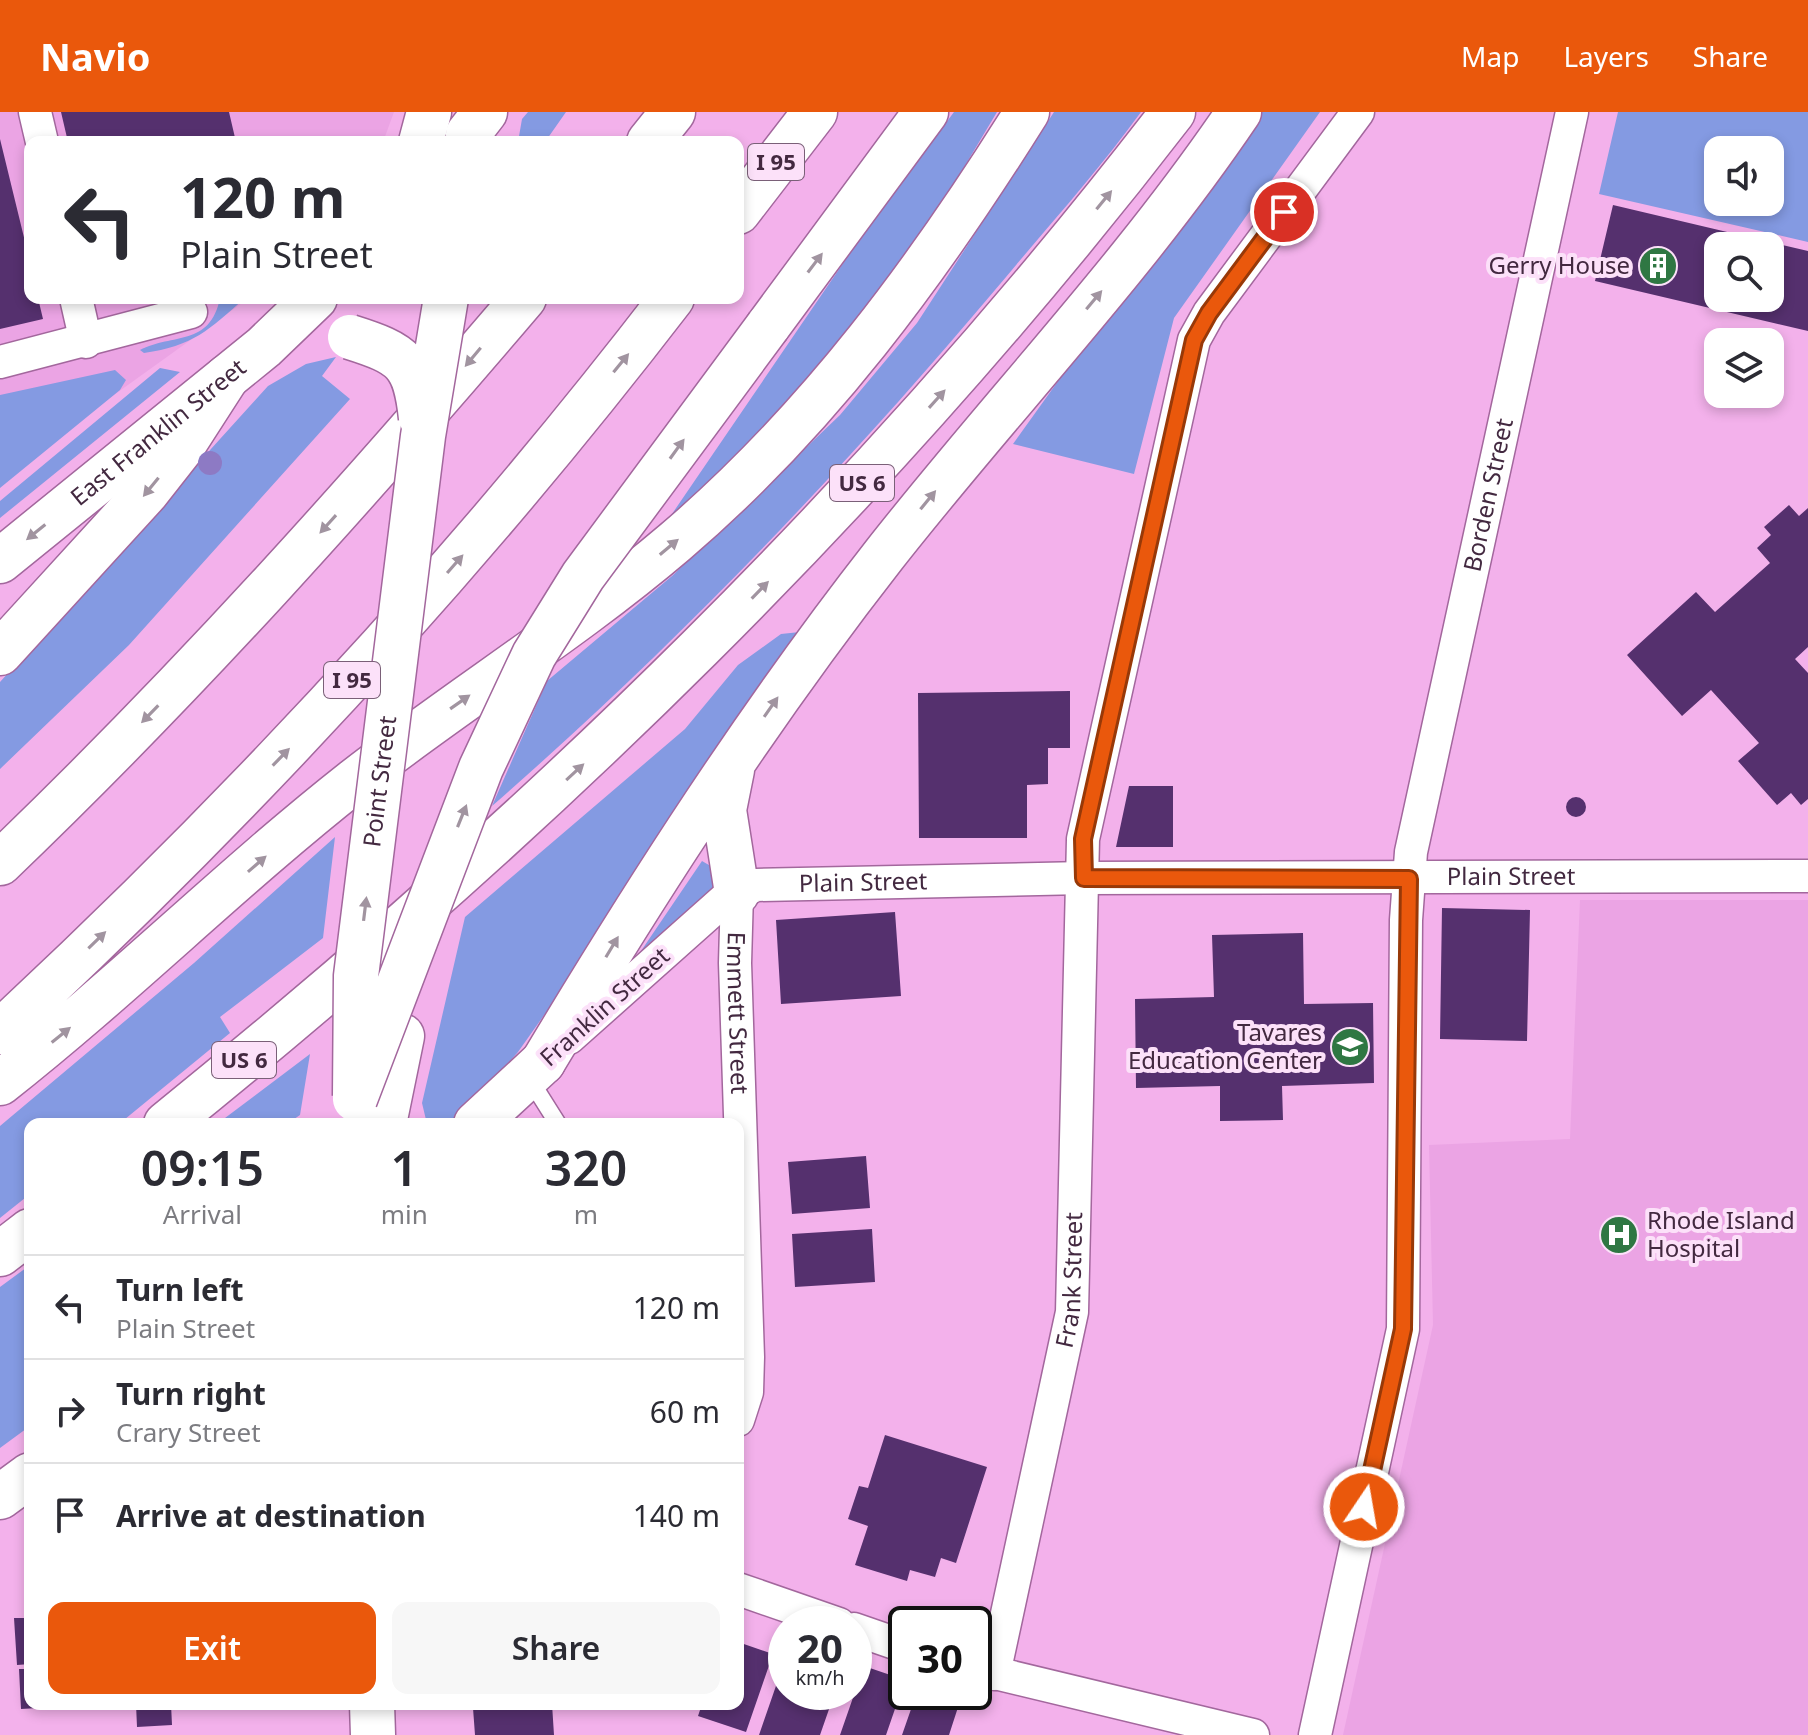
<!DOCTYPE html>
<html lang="en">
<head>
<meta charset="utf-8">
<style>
  body { margin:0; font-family:"Noto Sans",sans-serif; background:#f7f7f7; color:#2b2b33; height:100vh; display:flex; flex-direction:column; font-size:30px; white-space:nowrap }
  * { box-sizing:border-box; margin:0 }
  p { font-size:26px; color:#7c7c81 }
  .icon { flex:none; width:44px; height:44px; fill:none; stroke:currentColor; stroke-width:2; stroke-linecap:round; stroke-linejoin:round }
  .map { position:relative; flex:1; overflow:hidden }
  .side { position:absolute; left:24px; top:1006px; width:720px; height:592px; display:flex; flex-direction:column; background:#fff; border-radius:16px; box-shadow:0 4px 12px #0003 }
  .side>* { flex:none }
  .guide { position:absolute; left:24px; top:24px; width:720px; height:168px; border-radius:16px; box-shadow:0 4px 12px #0003; background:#fff; color:#2b2b33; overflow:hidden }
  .fabs { position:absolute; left:1704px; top:24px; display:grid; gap:16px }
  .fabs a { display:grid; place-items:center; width:80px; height:80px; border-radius:16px; background:#fff; box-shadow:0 4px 12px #0003; font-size:40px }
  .speed { position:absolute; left:768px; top:1494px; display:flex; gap:16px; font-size:40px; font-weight:700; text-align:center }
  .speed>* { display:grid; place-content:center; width:104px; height:104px; border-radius:50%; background:#fff; box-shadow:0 4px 12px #0003; line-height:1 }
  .speed small { font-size:20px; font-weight:400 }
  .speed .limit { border:4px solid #111; border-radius:12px; background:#fff; color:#111 }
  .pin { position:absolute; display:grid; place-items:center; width:68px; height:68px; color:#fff; margin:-34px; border:4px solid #fff; border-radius:50%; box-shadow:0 2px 8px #0007 }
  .me { position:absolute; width:88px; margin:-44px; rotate:12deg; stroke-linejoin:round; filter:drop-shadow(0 0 6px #0008) }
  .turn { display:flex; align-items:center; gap:28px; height:168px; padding:0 24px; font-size:36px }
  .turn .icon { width:104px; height:104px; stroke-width:2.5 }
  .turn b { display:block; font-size:56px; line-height:68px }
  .eta { display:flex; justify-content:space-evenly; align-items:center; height:136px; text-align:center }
  .eta b { font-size:48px; font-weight:600; line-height:56px }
  .cta { display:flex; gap:16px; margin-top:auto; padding:16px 24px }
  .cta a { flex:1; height:92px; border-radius:16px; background:#ea580c; color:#fff; font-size:32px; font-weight:600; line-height:92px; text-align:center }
  .cta a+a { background:#f7f7f7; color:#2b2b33 }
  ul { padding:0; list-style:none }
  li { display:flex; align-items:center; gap:24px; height:104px; padding:0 24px; border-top:2px solid #e1e1e2 }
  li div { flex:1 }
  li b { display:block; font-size:30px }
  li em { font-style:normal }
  header { display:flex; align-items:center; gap:48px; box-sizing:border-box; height:112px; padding:0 40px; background:#ea580c; color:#fff }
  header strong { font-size:38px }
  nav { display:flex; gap:44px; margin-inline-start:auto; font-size:28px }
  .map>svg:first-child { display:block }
  .built { fill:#eba4e4 }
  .green { fill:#849ae2; fill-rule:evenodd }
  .building { fill:#55306e; fill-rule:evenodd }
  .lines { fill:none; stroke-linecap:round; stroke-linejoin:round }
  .lane-casing { stroke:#a3679d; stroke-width:19 }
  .street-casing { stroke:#a3679d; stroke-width:35 }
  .secondary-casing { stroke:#a3679d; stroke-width:47 }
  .primary-casing { stroke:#a3679d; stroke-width:47 }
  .highway-casing { stroke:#a3679d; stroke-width:47 }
  .lane { stroke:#fff; stroke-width:16 }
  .street { stroke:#fff; stroke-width:32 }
  .secondary { stroke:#fff; stroke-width:44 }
  .primary { stroke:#fff; stroke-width:44 }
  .highway { stroke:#fff; stroke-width:44 }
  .primary-bridge-casing { stroke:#a3679d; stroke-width:47; stroke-linecap:butt }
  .highway-bridge-casing { stroke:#a3679d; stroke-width:47; stroke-linecap:butt }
  .primary-bridge { stroke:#fff; stroke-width:44 }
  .highway-bridge { stroke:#fff; stroke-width:44 }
  .tree { fill:#8d7ac4 }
  .oneway { fill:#a194a0 }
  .route-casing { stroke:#983908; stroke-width:20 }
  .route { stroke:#ea580c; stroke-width:14 }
  .labels { text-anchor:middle; stroke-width:8; stroke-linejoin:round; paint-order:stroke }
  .shield { fill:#fce1f9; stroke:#7a6078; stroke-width:2 }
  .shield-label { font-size:22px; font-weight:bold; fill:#432940 }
  .poi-label { font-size:24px; fill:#432940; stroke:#fce1f9; text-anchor:end }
  .street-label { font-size:24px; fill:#432940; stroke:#fce1f9 }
</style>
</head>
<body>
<header>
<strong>Navio</strong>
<nav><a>Map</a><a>Layers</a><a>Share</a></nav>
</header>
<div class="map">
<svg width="1808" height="1623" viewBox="0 0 1808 1623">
  <rect width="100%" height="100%" fill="#f3b1eb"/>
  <path class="built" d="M0,0H394L383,30H30V186H249L100,293L0,373Z
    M1580,788H1808V1623H1343L1433,1213L1429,1033L1570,1027Z"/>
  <path class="green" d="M528,0H566L545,30H518L522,7Z
    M954,0H997L895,171L696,394L659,421L859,128Z
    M1054,0H1141C1096,62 1044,119 995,178C840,362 673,536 492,694L547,569L672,464L840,303L917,211Z
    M1251,0H1320L1174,206L1134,362L1013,332Z
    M1618,0H1808V130L1599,82ZM1718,38H1770V90H1718Z
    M220,186H245C209,218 193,234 144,241L140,238C173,221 210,235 220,186Z
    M336,245L322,264L350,287L129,533L0,657V570L268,274L306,252Z
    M160,256L180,260L0,406V389Z
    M115,258L126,268L120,278L0,376V283Z
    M800,520L720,630L617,800L518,940L455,1011L427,1012L422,991L465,805L685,617L738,553L781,522Z
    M335,725L323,826L220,905L230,921L119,1012H30V1082L0,1106V1014L194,851Z
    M702,749L714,756V774L706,787L642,843L641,839Z
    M310,942L300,1003L287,1012H217Z
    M30,1153V1314L0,1336V1175Z"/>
  <path class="building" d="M61,0H229L236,30H68Z
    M0,27L30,150V186H38L43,207L0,217Z
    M1613,93L1808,139V219L1595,169ZM1718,134H1770V186H1718Z
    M1789,393L1799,404L1808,396V535L1795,547L1808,561V687L1801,693L1791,681L1777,693L1738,649L1759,631L1711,578L1682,604L1627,543L1696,480L1715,500L1770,451L1757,436L1771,423L1764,415Z
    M1070,579V636H1048V672L1027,673V726H919L918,581Z
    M1129,674H1173V735H1116Z
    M1566 695a10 10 0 1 1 20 0a10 10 0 1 1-20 0Z
    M1442,796L1530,798L1527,929L1440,927Z
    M895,800L901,884L781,892L776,808Z
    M1303,821L1304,892L1373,891L1374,971L1282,974L1283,1008L1220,1009V974L1136,976L1135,887L1214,885L1212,823Z
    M866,1044L870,1096L792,1102L788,1050Z
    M872,1117L875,1170L795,1175L792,1122Z
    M885,1323L987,1355L956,1451L941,1446L935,1465L910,1458L907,1469L855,1453L868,1414L848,1407L859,1374L868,1376Z
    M14,1506H30V1552L17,1553Z
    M738,1530L773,1542L746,1620L698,1604L702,1592H738Z
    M786,1545V1580H835L820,1623H759Z
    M864,1554L905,1568L886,1623H840Z
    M19,1557H30V1592L73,1594L21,1597Z
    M917,1580H943L961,1586L949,1623H902Z
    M136,1592H171L172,1613L137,1615Z
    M453,1592H552L554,1623H475L473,1596L454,1597Z"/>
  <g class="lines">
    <g class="lane-casing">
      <path id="lane" d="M529,966L558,1012"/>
    </g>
    <g class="street-casing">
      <g id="street">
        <path d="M35,0L42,30"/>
        <path d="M76,186L86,230"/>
        <path d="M0,250L191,200"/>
        <path id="s1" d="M737,781L735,851L748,1245L747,1280L738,1308"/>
        <path id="s2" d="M569,926L724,788L756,773L1084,766L1808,764"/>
        <path d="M738,1477L839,1512"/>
        <path d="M854,1517L906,1535"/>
        <path d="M974,1556L1253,1623"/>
        <path id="s3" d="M994,1562L1072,1200L1083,727L1194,228L1209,201L1358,0"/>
        <path id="s4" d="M1315,1623L1403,1217L1406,808L1411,740L1572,0"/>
      </g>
    </g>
    <g class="secondary-casing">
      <path id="secondary" d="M372,1592L373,1623"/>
    </g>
    <g class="primary-casing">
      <g id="primary">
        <path d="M421,30L429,0"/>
        <path id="s5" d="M0,449L264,235L315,186"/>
        <path d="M476,1012L543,950"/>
        <path d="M0,1385L30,1363"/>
      </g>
    </g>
    <g class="highway-casing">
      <path id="highway" d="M468,22L485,0
        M649,30L673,0
        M738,100L815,0
        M768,214L926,0
        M0,541L147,380L180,338L227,265
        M732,658L724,698L737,781
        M0,751C186,573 357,382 524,186
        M0,920C244,694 469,450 672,186
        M543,950C648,775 758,604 884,443C1000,295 1133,157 1239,0
        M0,971C122,875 232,765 354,669C459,587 573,517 675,430C818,308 928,158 1027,0
        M166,1012C540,710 879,382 1173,0
        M384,1012L402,924
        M0,1142L30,1119"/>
    </g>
    <use href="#lane" class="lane"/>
    <use href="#street" class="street"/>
    <use href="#secondary" class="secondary"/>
    <use href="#primary" class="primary"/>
    <use href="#highway" class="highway"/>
    <g class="primary-bridge-casing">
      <g id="primary-bridge">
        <path d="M350,225C404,242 415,250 421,306"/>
        <path id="s6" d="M355,984L356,864L423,324L446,186"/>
      </g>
    </g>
    <g class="highway-bridge-casing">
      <path id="highway-bridge" d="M355,987L481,656L534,543L583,464L768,214"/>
    </g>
    <use href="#primary-bridge" class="primary-bridge"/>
    <use href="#highway-bridge" class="highway-bridge"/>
  </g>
  <circle class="tree" cx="210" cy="351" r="12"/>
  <defs><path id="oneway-solid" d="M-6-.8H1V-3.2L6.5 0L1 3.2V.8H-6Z" transform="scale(2)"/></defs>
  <g class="oneway">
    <use href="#oneway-solid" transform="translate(1104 88) rotate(-51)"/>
    <use href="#oneway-solid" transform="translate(815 151) rotate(-53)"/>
    <use href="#oneway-solid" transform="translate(1094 188) rotate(-50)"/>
    <use href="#oneway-solid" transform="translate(473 245) rotate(130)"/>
    <use href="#oneway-solid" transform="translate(621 251) rotate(-51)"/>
    <use href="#oneway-solid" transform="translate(937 287) rotate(-48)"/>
    <use href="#oneway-solid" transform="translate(677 337) rotate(-54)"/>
    <use href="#oneway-solid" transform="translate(151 375) rotate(129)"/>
    <use href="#oneway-solid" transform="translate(928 388) rotate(-51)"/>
    <use href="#oneway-solid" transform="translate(328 412) rotate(132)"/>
    <use href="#oneway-solid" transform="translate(36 420) rotate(141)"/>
    <use href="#oneway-solid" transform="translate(669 435) rotate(-40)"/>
    <use href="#oneway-solid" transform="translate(455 452) rotate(-49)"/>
    <use href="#oneway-solid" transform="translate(760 478) rotate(-46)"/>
    <use href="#oneway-solid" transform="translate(460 590) rotate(-35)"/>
    <use href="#oneway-solid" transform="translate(771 595) rotate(-55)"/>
    <use href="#oneway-solid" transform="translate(150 602) rotate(134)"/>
    <use href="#oneway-solid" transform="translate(281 645) rotate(-46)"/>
    <use href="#oneway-solid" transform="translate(575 660) rotate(-43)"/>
    <use href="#oneway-solid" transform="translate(462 704) rotate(-68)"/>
    <use href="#oneway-solid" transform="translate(257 752) rotate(-41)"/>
    <use href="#oneway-solid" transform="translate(365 797) rotate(-83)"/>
    <use href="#oneway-solid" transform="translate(97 828) rotate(-44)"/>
    <use href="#oneway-solid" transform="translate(612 835) rotate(-59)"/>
    <use href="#oneway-solid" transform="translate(61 923) rotate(-39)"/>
  </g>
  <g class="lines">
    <g class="route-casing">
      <path id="route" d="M1284,100L1209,201L1194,228L1083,727L1084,766L1409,767L1403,1217L1364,1395"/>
    </g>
    <use href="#route" class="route"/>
  </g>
  <defs>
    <g id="building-disc" transform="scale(2)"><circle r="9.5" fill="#2f7743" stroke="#fce1f9"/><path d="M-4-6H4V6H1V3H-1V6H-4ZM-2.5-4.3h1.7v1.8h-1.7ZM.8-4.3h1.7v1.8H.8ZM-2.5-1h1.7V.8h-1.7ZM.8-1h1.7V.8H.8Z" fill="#fff"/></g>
    <g id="school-disc" transform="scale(2)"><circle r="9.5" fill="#2f7743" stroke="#fce1f9"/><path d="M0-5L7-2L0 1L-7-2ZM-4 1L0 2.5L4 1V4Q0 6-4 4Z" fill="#fff"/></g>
    <g id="hospital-disc" transform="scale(2)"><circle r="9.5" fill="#2f7743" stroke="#fce1f9"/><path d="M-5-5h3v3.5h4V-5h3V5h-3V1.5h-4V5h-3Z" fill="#fff"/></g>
  </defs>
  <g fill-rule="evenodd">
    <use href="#building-disc" x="1658" y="154"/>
    <use href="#school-disc" x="1350" y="935"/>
    <use href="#hospital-disc" x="1619" y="1123"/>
  </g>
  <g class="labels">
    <g class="shield">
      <rect x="748" y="32" width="56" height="36" rx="6"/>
      <rect x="830" y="353" width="64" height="36" rx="6"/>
      <rect x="324" y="550" width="56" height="36" rx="6"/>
      <rect x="212" y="930" width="64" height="36" rx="6"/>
    </g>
    <g class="shield-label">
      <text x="776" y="58">I 95</text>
      <text x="862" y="379">US 6</text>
      <text x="352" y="576">I 95</text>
      <text x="244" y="956">US 6</text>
    </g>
    <g class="poi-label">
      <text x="1630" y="162">Gerry House</text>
      <text x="1322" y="929">Tavares<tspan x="1322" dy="28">Education Center</tspan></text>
      <text x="1647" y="1117" text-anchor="start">Rhode Island<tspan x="1647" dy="28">Hospital</tspan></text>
    </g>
    <g class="street-label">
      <text dy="8" stroke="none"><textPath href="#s5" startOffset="204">East Franklin Street</textPath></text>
      <text dy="8" stroke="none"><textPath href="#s4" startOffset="1258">Borden Street</textPath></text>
      <text dy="8" stroke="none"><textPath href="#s6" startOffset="316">Point Street</textPath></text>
      <text dy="8" stroke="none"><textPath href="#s2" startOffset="998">Plain Street</textPath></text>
      <text dy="8" stroke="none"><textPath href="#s2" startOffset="350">Plain Street</textPath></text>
      <text transform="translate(605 895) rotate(-42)" y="8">Franklin Street</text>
      <text dy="8" stroke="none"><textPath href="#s1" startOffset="120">Emmett Street</textPath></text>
      <text dy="8" stroke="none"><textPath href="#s3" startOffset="402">Frank Street</textPath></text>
    </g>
  </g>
</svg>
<div class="fabs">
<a><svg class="icon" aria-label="sound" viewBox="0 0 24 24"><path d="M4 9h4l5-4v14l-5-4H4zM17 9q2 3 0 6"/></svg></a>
<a><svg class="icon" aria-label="search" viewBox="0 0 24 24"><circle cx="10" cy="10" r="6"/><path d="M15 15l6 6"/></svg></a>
<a><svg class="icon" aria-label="layers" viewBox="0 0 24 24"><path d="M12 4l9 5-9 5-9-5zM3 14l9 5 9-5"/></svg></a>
</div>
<div class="speed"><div>20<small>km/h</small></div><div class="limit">30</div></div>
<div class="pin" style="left:1284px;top:100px;background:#d93025"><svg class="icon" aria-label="arrive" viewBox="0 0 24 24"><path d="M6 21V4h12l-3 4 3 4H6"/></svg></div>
<svg class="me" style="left:1364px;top:1395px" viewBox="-20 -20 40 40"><circle r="17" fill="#ea580c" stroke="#fff" stroke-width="3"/><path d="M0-11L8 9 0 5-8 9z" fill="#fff"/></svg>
<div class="guide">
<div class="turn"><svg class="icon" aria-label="left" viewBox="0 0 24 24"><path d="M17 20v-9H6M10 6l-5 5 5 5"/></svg><div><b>120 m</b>Plain Street</div></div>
</div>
<section class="side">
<div class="eta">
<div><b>09:15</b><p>Arrival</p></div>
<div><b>1</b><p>min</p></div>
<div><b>320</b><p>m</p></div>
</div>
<ul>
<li><svg class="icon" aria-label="left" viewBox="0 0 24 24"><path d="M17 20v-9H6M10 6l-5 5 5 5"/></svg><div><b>Turn left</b><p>Plain Street</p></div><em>120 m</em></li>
<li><svg class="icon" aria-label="right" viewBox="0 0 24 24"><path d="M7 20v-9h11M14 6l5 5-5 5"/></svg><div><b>Turn right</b><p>Crary Street</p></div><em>60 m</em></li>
<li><svg class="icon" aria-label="arrive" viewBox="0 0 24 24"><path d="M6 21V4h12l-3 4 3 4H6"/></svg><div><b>Arrive at destination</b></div><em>140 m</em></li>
</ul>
<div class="cta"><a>Exit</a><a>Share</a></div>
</section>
</div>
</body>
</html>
